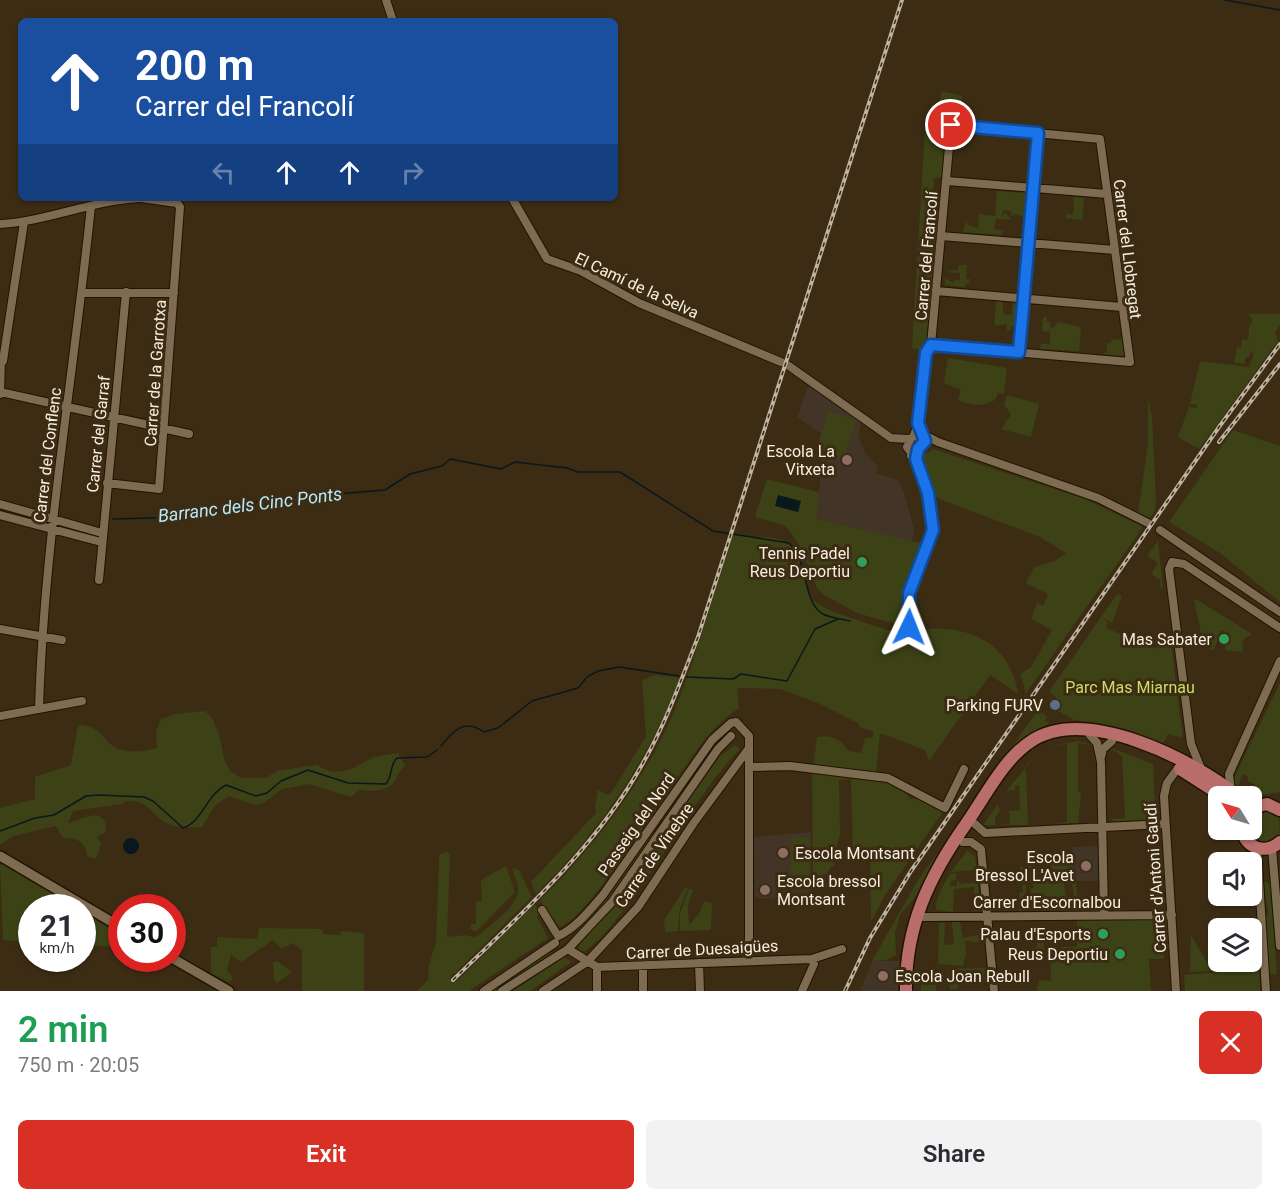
<!DOCTYPE html>
<html lang="en">
<head>
<meta charset="utf-8">
<style>
  body { margin:0; font-family:Roboto,sans-serif; background:#f2f2f3; color:#2b2b33; height:100vh; display:flex; flex-direction:column; font-size:22px; white-space:nowrap }
  * { box-sizing:border-box; margin:0 }
  p { font-size:20px; color:#7c7c81 }
  .icon { flex:none; width:33px; height:33px; fill:none; stroke:currentColor; stroke-width:2; stroke-linecap:round; stroke-linejoin:round }
  .map { position:relative; height:991px; overflow:hidden }
  .panel { display:flex; flex-direction:column; background:#fff; flex:1 }
  .panel>* { flex:none }
  .guide { position:absolute; left:18px; top:18px; width:600px; height:183px; border-radius:9px; box-shadow:0 2px 4px #0004; background:#1a4fa0; color:#fff; overflow:hidden }
  .needle { width:39px; rotate:307deg }
  .fabs { position:absolute; left:1208px; top:786px; display:grid; gap:12px }
  .fabs a { display:grid; place-items:center; width:54px; height:54px; border-radius:9px; background:#fff; box-shadow:0 2px 4px #0004; font-size:30px }
  .speed { position:absolute; left:18px; top:894px; display:flex; gap:12px; font-size:30px; font-weight:700; text-align:center }
  .speed>* { display:grid; place-content:center; width:78px; height:78px; border-radius:50%; background:#fff; box-shadow:0 2px 4px #0004; line-height:1 }
  .speed small { font-size:15px; font-weight:400 }
  .speed .limit { border:9px solid #d22; background:#fff; color:#111 }
  .pin { position:absolute; display:grid; place-items:center; width:51px; height:51px; color:#fff; margin:-26px; border:3px solid #fff; border-radius:50%; box-shadow:0 2px 6px #0007 }
  .me { position:absolute; width:66px; margin:-33px; rotate:2deg; stroke-linejoin:round; filter:drop-shadow(0 0 4px #0008) }
  .turn { display:flex; align-items:center; gap:21px; height:126px; padding:0 18px; font-size:27px }
  .turn .icon { width:78px; height:78px; stroke-width:2.5 }
  .turn b { display:block; font-size:42px; line-height:51px }
  .lanes { display:flex; align-items:center; height:57px; padding:0 18px; background:#0003; justify-content:center; gap:30px; direction:ltr }
  .lanes .off { opacity:.35 }
  .round { display:grid; place-items:center; flex:none; width:63px; height:63px; border-radius:9px; background:#f2f2f3 }
  .overview { display:flex; align-items:center; justify-content:space-between; height:102px; padding:0 18px }
  h1 { font-size:36px; font-weight:600; line-height:45px; color:#1e9e55 }
  .primary-button { display:flex; gap:12px; margin-top:auto; padding:12px 18px }
  .primary-button a { flex:1; height:69px; border-radius:9px; background:#d93025; color:#fff; font-size:24px; font-weight:600; line-height:69px; text-align:center }
  .primary-button a+a { background:#f2f2f3; color:#2b2b33 }
  .map>svg:first-child { display:block }
  .education { fill:#423426 }
  .green { fill:#3c4215 }
  .water { fill:#09181d }
  .lines { fill:none; stroke-linecap:round; stroke-linejoin:round }
  .stream { stroke:#09181d; stroke-width:1.5 }
  .minor-casing { stroke:#221400; stroke-width:10 }
  .tertiary-casing { stroke:#221400; stroke-width:12 }
  .primary-casing { stroke:#221400; stroke-width:15 }
  .minor { stroke:#7d6b52; stroke-width:8 }
  .tertiary { stroke:#7d6b52; stroke-width:9 }
  .primary { stroke:#ba6e6c; stroke-width:12 }
  .rail-casing { stroke:#bfb4a2; stroke-width:4 }
  .rail { stroke:#3c2c14; stroke-width:1.5; stroke-dasharray:4.5; stroke-linecap:butt }
  .route-casing { stroke:#114b97; stroke-width:15 }
  .route { stroke:#1a73e8; stroke-width:10 }
  .education-dot { fill:#8d6e63; stroke:#3c2c14; stroke-width:2 }
  .leisure-dot { fill:#2e9e5b; stroke:#3c2c14; stroke-width:2 }
  .service-dot { fill:#5c6f8a; stroke:#3c2c14; stroke-width:2 }
  .labels { text-anchor:middle; stroke-width:6; stroke-linejoin:round; paint-order:stroke }
  .street-label { font-size:16px; fill:#f8eedf; stroke:#3c2c14 }
  .poi-label { font-size:16px; fill:#f8eedf; stroke:#3c2c14; text-anchor:end }
  .park-label { font-size:16px; fill:#ccde65; stroke:#3c2c14 }
  .water-label { font-size:18px; font-style:italic; fill:#b5e9fb; stroke:#3c2c14 }
</style>
</head>
<body>
<div class="map">
<svg width="1280" height="991" viewBox="0 0 1280 991">
  <rect width="100%" height="100%" fill="#3c2c14"/>
  <path class="education" d="M810,380L861,417L859,437L865,453L878,466L876,473L898,480L904,493L914,529L912,542L817,519L822,455L816,452L821,433L797,417Z
    M811,832V899L755,898L754,837Z
    M1098,846L1099,881H1074L1072,847Z
    M872,961H900V991H860Z"/>
  <path class="green" d="M941,91L962,96L960,121L939,119Z
    M925,128L947,129L943,177L934,178L930,238L938,240L928,342L923,350L912,348Z
    M997,191L1026,193L1024,215L1028,193L1038,194L1034,237H1023L1024,217L1014,214L1012,217L1011,211L1003,210L1002,217L1005,213L1010,218V220L996,219L994,229L1003,231L1001,235L963,232L966,220L968,225L978,228L979,214L995,216Z
    M1073,197L1084,198L1082,220L1066,218V214L1072,215L1074,210Z
    M959,265H967L966,279H970V283L966,284L965,287L945,285V278L954,283V280H960V273L946,272L958,270Z
    M996,301L1003,302V314L1011,315L1013,302L1018,303L1015,326H1012L1010,331L1007,330V324L994,326Z
    M1248,314H1280V325L1275,332L1278,341L1199,449L1178,437L1189,407L1197,408V405L1190,404L1200,361L1249,367L1254,354L1251,351L1249,357H1246L1244,364L1234,362L1237,347L1241,348L1242,339L1248,340L1249,328L1253,320Z
    M1043,317H1047L1046,321L1050,322V327L1053,328L1058,322L1081,327L1079,351L1040,349L1041,344H1050V332L1042,331Z
    M1123,339L1125,356L1102,354L1107,352V343H1111V340Z
    M948,358L1007,368L1004,394L998,393L995,400C981,407 972,406 958,400L961,390L944,383Z
    M1007,395L1039,404L1031,437L1001,429L1011,415L1004,404Z
    M1148,398L1152,417L1156,501L1155,511L1150,518L1138,513L1148,445Z
    M828,412L856,420L844,458L817,451Z
    M1233,430L1280,446V602L1220,553L1169,522Z
    M933,449L1085,499L1143,527L1026,693L1020,674L1031,667L1052,630L1031,619L1037,603L1043,606L1048,594L1026,583L1034,567L1055,561L1066,553L1040,537L937,498C928,487 920,471 922,456Z
    M767,479L819,492L817,519L925,544L899,625L857,613L822,594L817,588L801,548L786,526L755,517Z
    M733,535C748,538 768,535 783,541C809,552 797,588 817,603C829,612 850,617 863,622C878,627 897,634 912,634C918,634 924,630 929,629C975,626 1011,647 1018,694L990,675L929,761L925,750L880,733L875,781C888,779 904,788 911,799H920L944,810L885,895L871,922L870,858L853,860L851,779L839,780L840,835L833,857L834,866H831L827,874L813,877L812,776L817,737C830,734 842,739 848,751L861,753L865,738H872L874,732L860,727L859,724L825,706L781,689L737,688L739,708C729,715 719,723 711,732C683,762 589,922 559,927L540,900C600,841 653,771 682,691C701,640 716,587 733,535Z
    M1158,541L1163,589L1159,586L1161,580L1151,574L1158,563L1147,556Z
    M1117,594L1122,596L1112,623L1102,617L1108,622L1106,628L1156,649L1158,645L1171,647L1172,651L1183,738L1168,734L1162,747L1097,723L1074,720L1055,709L1056,697L1049,692Z
    M1196,599L1252,634L1243,640L1242,652L1225,650L1229,633L1221,630L1214,650L1204,647L1194,600Z
    M655,675L680,678C648,761 599,832 536,894L531,882L596,813L595,806L598,790L608,795L612,792L646,736L642,680Z
    M1280,683V792L1257,796L1254,793L1255,784L1248,781V776L1242,774L1238,786L1250,793L1247,795L1235,786L1234,778Z
    M1038,710L1047,716L1045,721L1050,723L1024,738L1007,754Z
    M205,711L212,718L219,734L225,762L231,772L241,778H266L277,771L316,765L332,772L349,770L374,757L398,753L405,766C398,771 399,775 395,781C386,793 370,791 358,790L351,797L309,784L282,789L265,802L256,805L228,796L214,807L202,827C189,827 177,829 165,822C149,812 147,799 124,801L123,804L73,811L68,823C77,822 108,802 106,832L97,837L101,844L96,859L87,856C85,840 78,839 63,838L56,826L13,836L0,845V808L35,799V777L71,765L78,725C104,726 101,741 118,749C128,753 148,751 157,748L156,732L161,719L175,714Z
    M1078,741L1093,745L1078,743V792H1081L1078,823L1054,824L1067,822V744L1052,746Z
    M735,745L740,749L739,751C701,782 614,947 580,952L579,944L613,907L720,756Z
    M1114,749L1153,764L1156,820L1116,822L1110,819L1125,818L1122,756L1113,750L1107,752Z
    M1035,757L1026,766L1028,825H983L998,804L1000,811L995,818V825L1010,824L1009,811L1020,810L1019,785H1015V790H1007Z
    M1265,809L1279,818L1280,835L1273,843H1255L1246,830H1251V815Z
    M652,832L654,833L603,906L580,932L577,928L609,894Z
    M809,837V875L791,874V838Z
    M939,850L916,896L900,915L895,933L896,955L886,960L872,961L918,880Z
    M967,851L975,856L977,870L951,872Z
    M447,852L450,855L447,937L466,935L475,938C488,926 516,909 518,891C519,882 513,876 513,868L519,870L532,897L455,973H452L450,979L452,983L458,980L535,904L540,912L537,917L548,938L469,991H417L428,980L429,965L436,942L439,860L440,854Z
    M1073,860V873H1069V879L1076,883L1077,899H1086L1083,909L1076,910L1072,883L1064,884L1068,910L1039,911L1036,906V910L1019,911V893L1023,892L1022,885H1026V898H1031V888H1034L1032,882H1007V880L1020,878V867L1033,866L1034,881L1052,880V861Z
    M0,864L4,865L76,907L32,908L31,942L3,940Z
    M506,866L515,892L477,931H473L470,927L471,924H476V901H482L481,880Z
    M956,873V880L950,881V886H957V880L960,884L973,883V873H977L980,911H974V887L954,889L953,912L936,910C935,898 944,884 950,874Z
    M1262,880L1270,884L1277,974L1269,975L1264,916L1269,915Z
    M685,888H688L680,908L678,931L665,932L664,920Z
    M689,889L693,890L688,905L689,925L698,915L705,901L712,903L711,930L680,931V913Z
    M82,911L121,934V947L83,945Z
    M1163,918L1164,959H1149L1151,991H1037L1039,980L1051,981V961L1077,960L1061,958V947H1077V920Z
    M952,922H960L963,938L982,934L983,942L965,941L966,953L963,966L938,964L939,923H945L944,945L954,944Z
    M259,928L323,929V934L340,935L341,931L364,933V991H302V950L293,943L281,949L273,940L241,962L231,955L227,970L233,977L230,983L211,973V947H217V937L257,939Z
    M1052,930L1051,938L1044,939V960L1025,961V952H1035L1033,948H1037V941L1041,939L1029,937L1043,938Z
    M1191,935L1212,971L1190,972Z
    M550,950L552,953L497,991H492Z
    M564,957L571,962L530,991H513Z
    M277,961L292,972L277,983L274,980L273,963Z
    M985,968L987,982L960,983L957,989L950,990L949,984L936,985V991H921V983H937L941,979H945L951,973L947,969Z
    M1259,969L1260,991H1185L1184,975Z"/>
  <path class="water" d="M778,495L801,501L798,512L775,506Z
    M123 846a8 8 0 1 1 16 0a8 8 0 1 1-16 0Z"/>
  <g class="lines">
    <path class="stream" d="M1225,0L1280,10
      M113,519L183,517L222,512L262,500L385,490L410,474L442,466L450,459L501,469L515,462L567,468L578,472H620L713,531L789,543C809,561 802,602 823,614C830,618 842,619 850,621
      M687,677L733,679L741,674L787,681L815,629L838,619
      M441,746C453,731 464,718 484,732L498,728L532,701L578,688L587,677L598,671L619,667L679,676
      M0,831L35,818L54,815L86,796L99,795L144,797L153,801L183,828C203,821 207,794 226,785L256,796L267,793L281,781L308,770L348,783L386,784C393,775 389,766 397,758L427,757L437,750"/>
    <g class="minor-casing">
      <path id="minor" d="M386,0L393,21
        M947,181L1107,194
        M512,198L547,259L581,271L639,303L781,362
        M0,224C48,221 91,201 138,198
        M941,236L1115,250
        M936,291L1122,307
        M82,293H174
        M1019,352L1038,133
        M3,361L24,222
        M789,366L891,438L909,439
        M0,392L189,434
        M0,394L1,358
        M914,435C926,408 917,368 931,345L951,125L1100,139L1130,362L931,345
        M907,447L911,438L921,433L938,442L1098,498L1148,523
        M907,447L916,459L928,493L933,530L909,593V627
        M911,456L925,443
        M107,483L159,489L180,207L177,203L141,198
        M0,504L102,533
        M0,515L101,542
        M1160,530L1280,612
        M99,580L126,292
        M0,629L62,640
        M39,709C44,540 74,374 91,206
        M0,716L82,701
        M1090,735L1097,743L1101,762L1104,915
        M1101,757L1103,749L1112,741
        M749,767L790,766L888,778L945,808L964,769
        M1202,771L1191,744L1169,569L1172,562L1184,564L1280,628
        M1231,791L1229,774L1280,661
        M975,824L985,833L1164,824
        M963,842H971L981,849L994,991
        M1257,848L1266,991
        M1272,848L1280,946
        M542,910L558,936
        M923,917L1172,915
        M558,936C576,928 590,910 603,895L712,740L731,723L736,722L749,736V959
        M568,949L597,967L812,959L842,949
        M699,963L700,991
        M643,966V991
        M484,991L555,943
        M502,991L568,949L612,902L718,749L731,736
        M543,991L587,962L638,907L693,824L749,748
        M597,991V967
        M802,991L814,964L812,959
        M1176,991L1164,796L1167,783L1178,768"/>
    </g>
    <g class="tertiary-casing">
      <path id="tertiary" d="M0,856L122,928
        M172,958L229,991"/>
    </g>
    <g class="primary-casing">
      <path id="primary" d="M1180,769L1222,796
        M1251,808L1267,804L1280,810
        M1242,830C1246,848 1265,855 1280,842
        M906,991C905,926 930,875 966,824C985,797 1003,760 1030,742C1085,704 1193,760 1238,796"/>
    </g>
    <use href="#minor" class="minor"/>
    <use href="#tertiary" class="tertiary"/>
    <use href="#primary" class="primary"/>
    <g class="rail-casing">
      <path id="rail" d="M1219,442L1280,364
        M453,980C522,913 596,848 643,763C666,723 681,680 698,637L902,0
        M845,991L870,938L911,871L1219,427L1280,344"/>
    </g>
    <use href="#rail" class="rail"/>
  </g>
  <g class="lines">
    <g class="route-casing">
      <path id="route" d="M909,627V593L933,530L928,493L916,459L918,449L925,441L918,423L926,353L931,345L1019,352L1038,133L951,125"/>
    </g>
    <use href="#route" class="route"/>
  </g>
  <g class="education-dot">
    <circle cx="847" cy="460" r="6"/>
    <circle cx="783" cy="853" r="6"/>
    <circle cx="1086" cy="866" r="6"/>
    <circle cx="765" cy="890" r="6"/>
    <circle cx="883" cy="976" r="6"/>
  </g>
  <g class="leisure-dot">
    <circle cx="862" cy="562" r="6"/>
    <circle cx="1224" cy="639" r="6"/>
    <circle cx="1103" cy="934" r="6"/>
    <circle cx="1120" cy="954" r="6"/>
  </g>
  <circle class="service-dot" cx="1055" cy="705" r="6"/>
  <g class="labels">
    <g class="street-label">
      <text transform="translate(1128 249) rotate(83)" y="6">Carrer del Llobregat</text>
      <text transform="translate(926 256) rotate(-85)" y="6">Carrer del Francolí</text>
      <text transform="translate(637 285) rotate(25)" y="6">El Camí de la Selva</text>
      <text transform="translate(155 373) rotate(-86)" y="6">Carrer de la Garrotxa</text>
      <text transform="translate(98 434) rotate(-84)" y="6">Carrer del Garraf</text>
      <text transform="translate(47 455) rotate(-83)" y="6">Carrer del Conflenc</text>
      <text transform="translate(636 824) rotate(-55)" y="6">Passeig del Nord</text>
      <text transform="translate(654 855) rotate(-55)" y="6">Carrer de Vinebre</text>
      <text transform="translate(1155 878) rotate(-94)" y="6">Carrer d'Antoni Gaudí</text>
      <text x="1047" y="908">Carrer d'Escornalbou</text>
      <text transform="translate(702 949) rotate(-3)" y="6">Carrer de Duesaigües</text>
    </g>
    <g class="poi-label">
      <text x="835" y="457">Escola La<tspan x="835" dy="18">Vitxeta</tspan></text>
      <text x="850" y="559">Tennis Padel<tspan x="850" dy="18">Reus Deportiu</tspan></text>
      <text x="1212" y="645">Mas Sabater</text>
      <text x="1043" y="711">Parking FURV</text>
      <text x="795" y="859" text-anchor="start">Escola Montsant</text>
      <text x="1074" y="863">Escola<tspan x="1074" dy="18">Bressol L'Avet</tspan></text>
      <text x="777" y="887" text-anchor="start">Escola bressol<tspan x="777" dy="18">Montsant</tspan></text>
      <text x="1091" y="940">Palau d'Esports</text>
      <text x="1108" y="960">Reus Deportiu</text>
      <text x="895" y="982" text-anchor="start">Escola Joan Rebull</text>
    </g>
    <g class="park-label">
      <text x="1130" y="693">Parc Mas Miarnau</text>
    </g>
    <g class="water-label">
      <text transform="translate(250 505) rotate(-7)" y="6">Barranc dels Cinc Ponts</text>
    </g>
  </g>
</svg>
<div class="fabs">
<a><svg class="needle" viewBox="-14 -14 28 28"><path d="M0-13l5 13h-10z" fill="#e53935"/><path d="M0 13l5-13h-10z" fill="#7c7c81"/></svg></a>
<a><svg class="icon" aria-label="sound" viewBox="0 0 24 24"><path d="M4 9h4l5-4v14l-5-4H4zM17 9q2 3 0 6"/></svg></a>
<a><svg class="icon" aria-label="layers" viewBox="0 0 24 24"><path d="M12 4l9 5-9 5-9-5zM3 14l9 5 9-5"/></svg></a>
</div>
<div class="speed"><div>21<small>km/h</small></div><div class="limit">30</div></div>
<div class="pin" style="left:951px;top:125px;background:#d93025"><svg class="icon" aria-label="arrive" viewBox="0 0 24 24"><path d="M6 21V4h12l-3 4 3 4H6"/></svg></div>
<svg class="me" style="left:909px;top:627px" viewBox="-20 -20 40 40"><path d="M0-17L14 15 0 8-14 15z" fill="#1a73e8" stroke="#fff" stroke-width="4"/></svg>
<div class="guide">
<div class="turn"><svg class="icon" aria-label="ahead" viewBox="0 0 24 24"><path d="M12 20V5M6 11l6-6 6 6"/></svg><div><b>200 m</b>Carrer del Francolí</div></div>
<div class="lanes"><svg class="icon off" aria-label="left" viewBox="0 0 24 24"><path d="M17 20v-9H6M10 6l-5 5 5 5"/></svg><svg class="icon" aria-label="ahead" viewBox="0 0 24 24"><path d="M12 20V5M6 11l6-6 6 6"/></svg><svg class="icon" aria-label="ahead" viewBox="0 0 24 24"><path d="M12 20V5M6 11l6-6 6 6"/></svg><svg class="icon off" aria-label="right" viewBox="0 0 24 24"><path d="M7 20v-9h11M14 6l5 5-5 5"/></svg></div>
</div>
</div>
<section class="panel">
<div class="overview"><div><h1>2 min</h1><p>750 m · 20:05</p></div><a class="round" style="background:#d93025;color:#fff"><svg class="icon" aria-label="close" viewBox="0 0 24 24"><path d="M6 6l12 12M18 6L6 18"/></svg></a></div>
<div class="primary-button"><a>Exit</a><a>Share</a></div>
</section>
</body>
</html>
